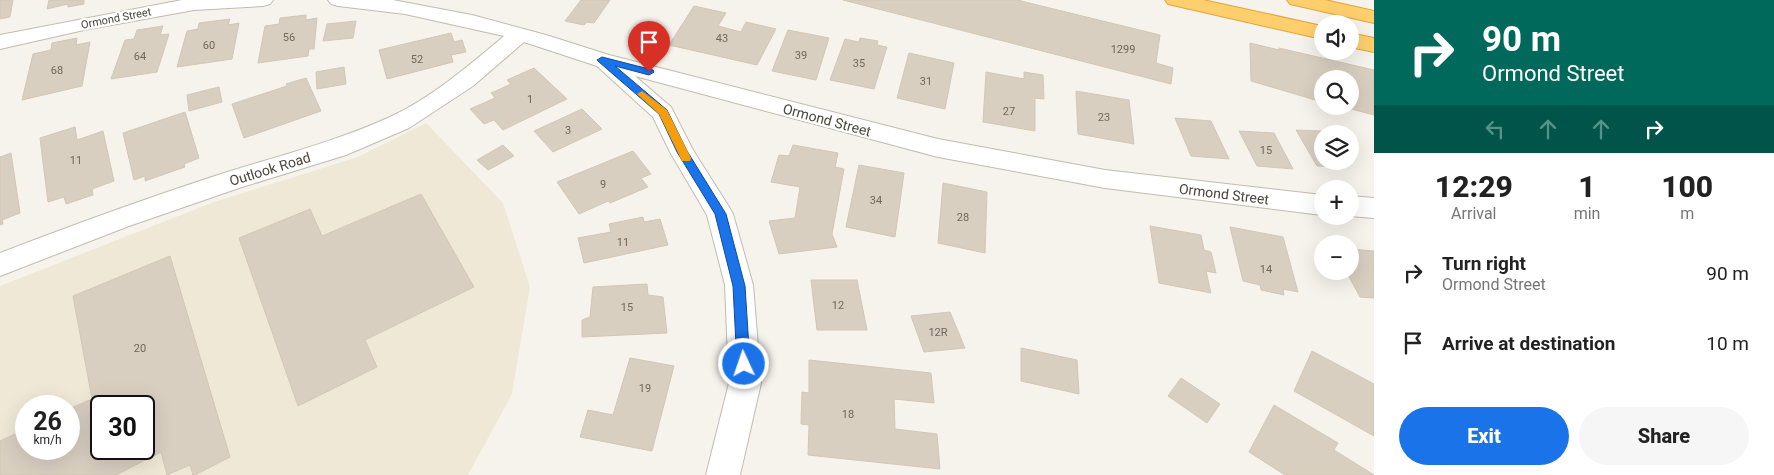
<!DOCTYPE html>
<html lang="en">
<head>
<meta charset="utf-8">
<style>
  body { margin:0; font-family:Roboto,sans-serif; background:#f6f6f6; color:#222; height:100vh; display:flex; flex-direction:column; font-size:19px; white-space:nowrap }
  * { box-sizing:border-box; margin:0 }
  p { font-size:16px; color:#767676 }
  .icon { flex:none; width:28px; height:28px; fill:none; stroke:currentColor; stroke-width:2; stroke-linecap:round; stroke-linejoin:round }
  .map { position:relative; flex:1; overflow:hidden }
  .drawer { display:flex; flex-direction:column; background:#fff; width:400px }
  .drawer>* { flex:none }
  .guide { background:#00695c; color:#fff; overflow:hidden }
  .fabs { position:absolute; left:1314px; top:15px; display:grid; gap:10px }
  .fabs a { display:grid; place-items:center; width:45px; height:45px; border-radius:50%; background:#fff; box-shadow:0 5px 20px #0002; font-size:25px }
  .speed { position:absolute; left:15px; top:395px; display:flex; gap:10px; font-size:25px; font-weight:700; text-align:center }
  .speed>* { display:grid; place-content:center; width:65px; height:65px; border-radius:50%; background:#fff; box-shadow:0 5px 20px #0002; line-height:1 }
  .speed small { font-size:12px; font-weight:400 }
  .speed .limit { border:2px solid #111; border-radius:8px; background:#fff; color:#111 }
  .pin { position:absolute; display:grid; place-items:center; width:42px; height:42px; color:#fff; margin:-51px -21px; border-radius:50% 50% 50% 0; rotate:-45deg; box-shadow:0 0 5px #0007 }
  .pin .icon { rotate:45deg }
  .me { position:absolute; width:55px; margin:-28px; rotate:357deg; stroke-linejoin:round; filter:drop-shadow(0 0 4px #0008) }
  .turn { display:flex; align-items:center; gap:18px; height:105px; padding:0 25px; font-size:22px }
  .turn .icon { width:65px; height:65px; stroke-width:2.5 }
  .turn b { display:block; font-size:35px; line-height:42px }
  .lanes { display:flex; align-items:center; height:48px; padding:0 25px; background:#0003; justify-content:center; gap:25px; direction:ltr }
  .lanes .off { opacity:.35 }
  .eta { display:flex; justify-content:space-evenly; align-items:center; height:85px; text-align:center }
  .eta b { font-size:30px; font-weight:800; line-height:35px }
  .action { display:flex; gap:10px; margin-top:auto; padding:10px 25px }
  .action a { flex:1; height:58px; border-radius:30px; background:#1a73e8; color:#fff; font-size:20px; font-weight:800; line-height:58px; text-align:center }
  .action a+a { background:#f6f6f6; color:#222 }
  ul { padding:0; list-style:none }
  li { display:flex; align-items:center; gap:15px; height:70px; padding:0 25px }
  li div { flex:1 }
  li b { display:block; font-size:19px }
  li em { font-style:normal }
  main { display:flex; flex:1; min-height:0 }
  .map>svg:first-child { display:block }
  .education { fill:#efe8d6; fill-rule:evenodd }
  .building { fill:#d8cfc1; stroke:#d3c7b4; fill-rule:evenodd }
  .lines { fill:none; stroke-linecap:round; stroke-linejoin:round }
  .street-casing { stroke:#c2bbae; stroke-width:2 }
  .highway-casing { stroke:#e0a43c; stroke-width:2 }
  .street { fill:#fff; fill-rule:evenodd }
  .highway { fill:#ffcf6e; fill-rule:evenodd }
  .route { fill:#1a73e8; stroke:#114b97 }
  .slow { fill:#f59e0b }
  .labels { text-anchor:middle; stroke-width:4.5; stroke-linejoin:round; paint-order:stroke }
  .far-street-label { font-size:11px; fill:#4b4439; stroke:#fff }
  .number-label { font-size:11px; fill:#6e675b }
  .street-label { font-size:14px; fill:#4b4439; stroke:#fff }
</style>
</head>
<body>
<main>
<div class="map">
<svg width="1374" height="475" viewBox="0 0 1374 475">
  <rect width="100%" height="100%" fill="#f6f3ec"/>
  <path class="education" d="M426,123L503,203L530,287L512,394L468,475H0V286L214,202L358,157ZM26,406H69V449H26ZM101,406H144V449H101Z"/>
  <path class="building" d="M0,0H13L10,17L0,19Z
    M49,0H84V4L68,7V4L47,9Z
    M581,0H610L594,23L587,22L584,25L565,21Z
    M843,0H1017L1160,35L1156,63L1173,68L1171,84Z
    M694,6L726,13L718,26L741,32L746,22L776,29L757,65L669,45Z
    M306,15V20L317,18L314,49H309L308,56L258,63L265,26L279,24L280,18Z
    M230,19L228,25L239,23L232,59L177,67L187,31L198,29L199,23Z
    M356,21L353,38L323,41L327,24Z
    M163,26L160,35L169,34L157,72L111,79L125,40L134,39L137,30Z
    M788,30L829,38L816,80L772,71Z
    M451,33L454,42L462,40L466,52L451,55L453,62L387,79L379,50Z
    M77,38L76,45L90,42L82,86L22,100L33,54L51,50L52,43Z
    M860,38L878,41L877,45L887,47L874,89L830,80L845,39L859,42Z
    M1250,43L1279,50V48L1374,70V115L1340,106H1350V79H1322V102L1251,81Z
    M909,53L954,63L945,109L897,98Z
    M344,67L346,84L317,89L316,72Z
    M534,68L567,99L503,130L494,120L484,124L470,109L495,98L491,93L511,84L507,80Z
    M986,72L1024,79V72L1043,75L1044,99L1035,98V131L983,122Z
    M306,78L321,111L244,138L232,104L287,86L286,84Z
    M219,87L222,102L189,111L187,95Z
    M1076,91L1129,100L1134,144L1078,134Z
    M582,109L602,129L553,152L534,131Z
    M185,112L199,158L184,164L185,167L145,181V176L134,180L123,133Z
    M1175,118L1211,121L1229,159L1191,156Z
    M75,127L77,140L103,131L114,181L92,189L93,195L66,204L64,197L48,202L40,138Z
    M1296,130L1321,131L1322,161H1340L1344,167L1317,166Z
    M1239,131L1274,133L1293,169L1257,166Z
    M503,145L514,156L488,170L477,160Z
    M793,145L838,153L835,167L844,169L832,234L837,247L779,254L769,221L795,218L800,187L771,182L779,155L789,156Z
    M633,151L651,174L641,178L648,187L610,203L608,201L579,214L557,182Z
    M11,153L20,213L2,220L3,224L0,225V157Z
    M859,165L904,173L895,237L846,227Z
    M943,183L987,192L985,253L938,243Z
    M421,194L474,287L365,340L377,367L298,406L239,238L310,209L322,236Z
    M643,217L644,222L660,219L668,245L584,263L578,238L611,232L609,224Z
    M1150,226L1201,235L1204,250L1211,252L1216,273L1206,271L1211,293L1159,283Z
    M1230,227L1283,237L1298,292L1283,289L1284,295L1261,290L1260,285L1243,281Z
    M1350,249L1374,251V298L1360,297L1348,275H1338L1337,271H1350Z
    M170,256L230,457L195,475H193L190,465L167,475L161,452L116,475H0V441L26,429V449H69V409L92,399L73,296ZM101,406H144V449H101Z
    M811,280H857L867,330H817Z
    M647,284L648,295L663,297L667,333L582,337V320L590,317L593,287Z
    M950,312L965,348L924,352L911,316Z
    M1021,348L1077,360L1079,394L1021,381Z
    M1312,351L1374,384V436L1294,391Z
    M630,358L674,366L652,451L580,437L588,410L613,415Z
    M809,360L931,373L934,403L894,399L895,429L937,434L940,469L808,455L809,425L801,424L802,392L809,393Z
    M1181,378L1220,404L1207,423L1168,396Z
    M1274,405L1338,443L1334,450L1374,475H1285L1249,452Z"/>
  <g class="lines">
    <g class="street-casing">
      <path id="street" d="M182,0H273L270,4L263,6L194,10L84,30L0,49V35Z
        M328,0H393L472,15L546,35L609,55L938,139L1105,170L1322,195V215L1105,188L938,157L635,76L671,107L693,150L729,207L733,214L753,285L761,383L740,475H706L729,383L725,285L707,215L670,152L653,117L597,66L524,42L473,86L409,128L346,155L239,188L129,226L0,276V253C73,225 147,198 221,174C278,156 335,142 390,117C431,98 470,65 504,36L405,14L338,6L331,4Z
        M1350,196L1374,198V218L1350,216Z"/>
    </g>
    <g class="highway-casing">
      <path id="highway" d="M1165,0H1203L1322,26V39L1168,4Z
        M1287,0H1325L1374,11V23L1290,4Z
        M1350,33L1374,38V52L1350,47Z"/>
    </g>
    <use href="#street" class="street"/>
    <use href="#highway" class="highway"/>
  </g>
  <path class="route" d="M602,57L653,70L654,72L649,75L615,66L667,110L687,151L726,214L745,286L750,364L748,368L744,369L739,368L737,364L733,286L715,214L677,152L659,114L599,62L597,60Z"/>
  <path class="slow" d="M642,91L667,110L691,158L690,161H682L659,114L637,94Z"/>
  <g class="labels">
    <g class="far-street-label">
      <text transform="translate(116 18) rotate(-11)" y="4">Ormond Street</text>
    </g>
    <g class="number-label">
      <text x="289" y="41">56</text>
      <text x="722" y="42">43</text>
      <text x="209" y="49">60</text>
      <text x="1123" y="53">1299</text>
      <text x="801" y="59">39</text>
      <text x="140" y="60">64</text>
      <text x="417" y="63">52</text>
      <text x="859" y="67">35</text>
      <text x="57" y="74">68</text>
      <text x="926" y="85">31</text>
      <text x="530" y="103">1</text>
      <text x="1009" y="115">27</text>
      <text x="1104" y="121">23</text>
      <text x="568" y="134">3</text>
      <text x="1266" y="154">15</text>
      <text x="76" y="164">11</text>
      <text x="603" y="188">9</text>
      <text x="876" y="204">34</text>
      <text x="963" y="221">28</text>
      <text x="623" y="246">11</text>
      <text x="1266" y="273">14</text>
      <text x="838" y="309">12</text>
      <text x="627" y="311">15</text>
      <text x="938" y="336">12R</text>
      <text x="140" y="352">20</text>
      <text x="645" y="392">19</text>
      <text x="848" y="418">18</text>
    </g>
    <g class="street-label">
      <text transform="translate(827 120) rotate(15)" y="5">Ormond Street</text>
      <text transform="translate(270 169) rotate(-17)" y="5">Outlook Road</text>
      <text transform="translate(1224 194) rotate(7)" y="5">Ormond Street</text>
    </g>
  </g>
</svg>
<div class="fabs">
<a><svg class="icon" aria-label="sound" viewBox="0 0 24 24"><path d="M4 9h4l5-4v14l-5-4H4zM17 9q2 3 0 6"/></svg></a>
<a><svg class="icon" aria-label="search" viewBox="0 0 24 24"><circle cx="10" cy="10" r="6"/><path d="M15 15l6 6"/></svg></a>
<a><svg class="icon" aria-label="layers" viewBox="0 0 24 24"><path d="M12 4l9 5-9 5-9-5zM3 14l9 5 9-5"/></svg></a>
<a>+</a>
<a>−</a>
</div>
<div class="speed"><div>26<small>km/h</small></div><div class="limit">30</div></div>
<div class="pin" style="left:649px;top:72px;background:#d93025"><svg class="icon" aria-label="arrive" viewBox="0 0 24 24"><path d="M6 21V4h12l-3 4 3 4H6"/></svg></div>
<svg class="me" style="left:744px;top:364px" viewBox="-20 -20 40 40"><circle r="17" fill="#1a73e8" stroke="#fff" stroke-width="3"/><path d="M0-11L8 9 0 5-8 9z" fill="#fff"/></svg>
</div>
<section class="drawer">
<div class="guide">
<div class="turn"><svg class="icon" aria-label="right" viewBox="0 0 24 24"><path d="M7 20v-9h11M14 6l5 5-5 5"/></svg><div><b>90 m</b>Ormond Street</div></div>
<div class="lanes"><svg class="icon off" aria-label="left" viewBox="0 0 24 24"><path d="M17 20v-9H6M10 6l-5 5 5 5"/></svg><svg class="icon off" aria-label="ahead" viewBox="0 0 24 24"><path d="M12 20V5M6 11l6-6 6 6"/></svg><svg class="icon off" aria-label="ahead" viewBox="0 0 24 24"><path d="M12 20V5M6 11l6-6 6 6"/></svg><svg class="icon" aria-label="right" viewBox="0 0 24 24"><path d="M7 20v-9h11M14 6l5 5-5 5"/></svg></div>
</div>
<div class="eta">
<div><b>12:29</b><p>Arrival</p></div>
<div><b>1</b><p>min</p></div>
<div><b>100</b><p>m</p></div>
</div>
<ul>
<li><svg class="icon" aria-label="right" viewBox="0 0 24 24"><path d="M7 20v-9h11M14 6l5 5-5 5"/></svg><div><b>Turn right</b><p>Ormond Street</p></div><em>90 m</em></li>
<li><svg class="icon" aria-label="arrive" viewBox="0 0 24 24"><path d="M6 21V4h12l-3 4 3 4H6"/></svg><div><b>Arrive at destination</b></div><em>10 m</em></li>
</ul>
<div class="action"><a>Exit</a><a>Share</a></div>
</section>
</main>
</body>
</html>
